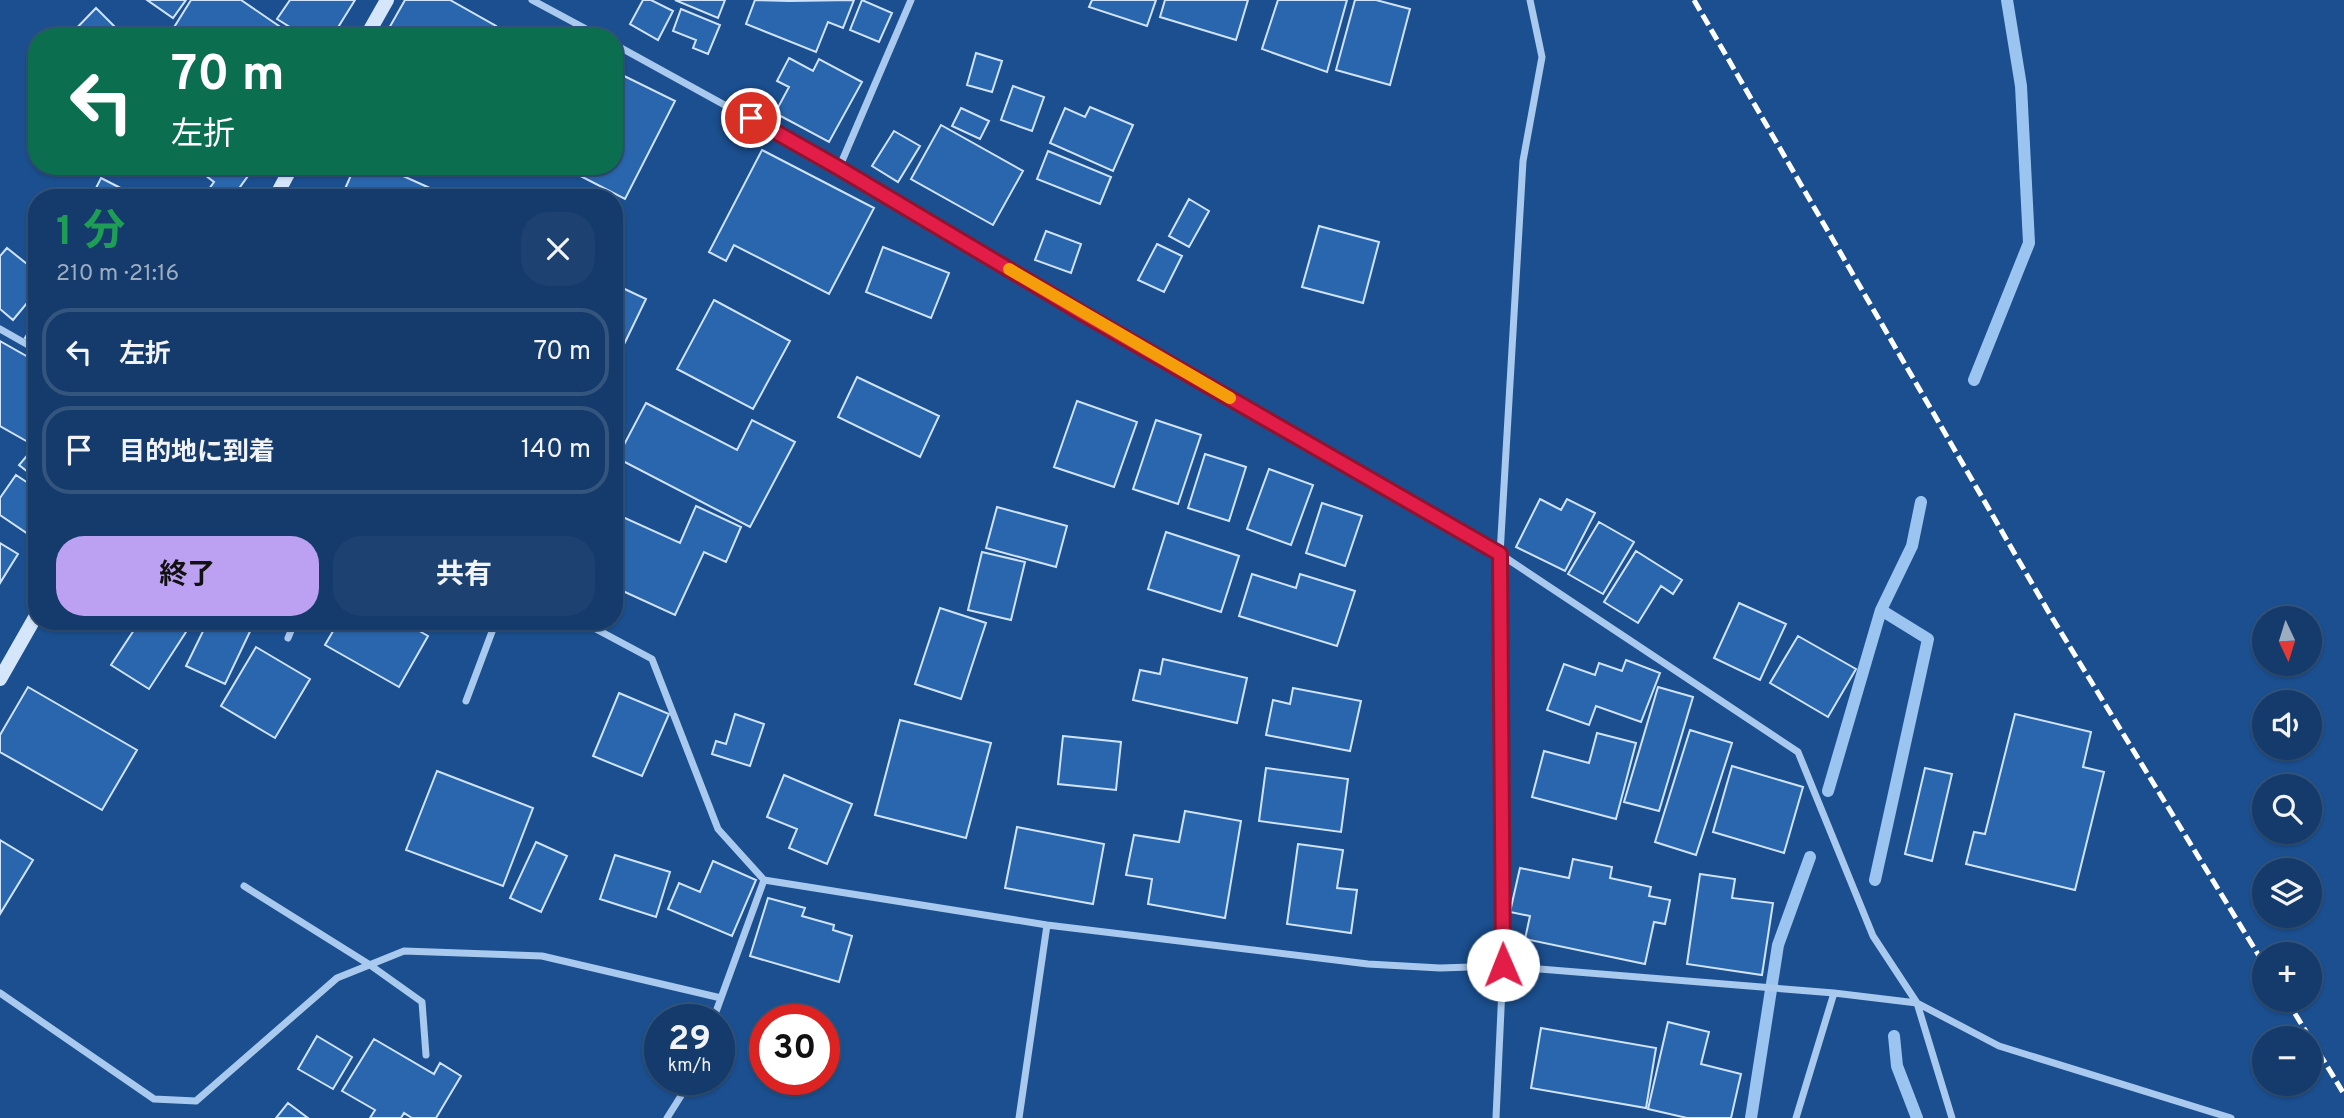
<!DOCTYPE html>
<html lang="ja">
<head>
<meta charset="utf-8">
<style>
  body { margin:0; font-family:Overpass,"Noto Sans JP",sans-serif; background:#1d4271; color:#f1f3f6; height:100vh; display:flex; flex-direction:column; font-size:26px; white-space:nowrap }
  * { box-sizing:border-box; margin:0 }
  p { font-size:23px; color:#9dadc1 }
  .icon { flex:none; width:38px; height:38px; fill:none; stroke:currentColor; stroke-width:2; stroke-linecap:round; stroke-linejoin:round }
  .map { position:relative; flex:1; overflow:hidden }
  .drawer { position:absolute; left:28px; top:189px; width:595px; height:441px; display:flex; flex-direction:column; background:#143b6b; border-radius:28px; box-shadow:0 2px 5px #0004,0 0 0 2px #33557e }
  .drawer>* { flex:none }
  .top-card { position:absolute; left:28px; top:28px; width:595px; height:147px; border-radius:28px; box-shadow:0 2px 5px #0004,0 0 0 2px #33557e; background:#0b6e4f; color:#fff; overflow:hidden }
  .needle { width:46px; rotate:176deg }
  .controls { position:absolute; left:2252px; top:606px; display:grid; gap:14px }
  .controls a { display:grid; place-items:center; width:70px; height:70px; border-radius:50%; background:#143b6b; box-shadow:0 2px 5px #0004,0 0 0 2px #33557e; font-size:35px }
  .speed { position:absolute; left:644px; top:1004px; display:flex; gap:14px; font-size:35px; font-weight:700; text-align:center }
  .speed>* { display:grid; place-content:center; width:91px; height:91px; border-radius:50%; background:#143b6b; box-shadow:0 2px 5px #0004,0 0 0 2px #33557e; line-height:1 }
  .speed small { font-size:18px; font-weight:400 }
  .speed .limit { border:10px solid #d22; background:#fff; color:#111 }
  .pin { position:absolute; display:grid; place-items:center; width:60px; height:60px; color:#fff; margin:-30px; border:4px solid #fff; border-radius:50%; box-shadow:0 2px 7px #0007 }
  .me { position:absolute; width:77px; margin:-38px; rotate:359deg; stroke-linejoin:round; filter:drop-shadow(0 0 5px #0008) }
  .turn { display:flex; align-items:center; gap:24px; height:147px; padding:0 28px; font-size:32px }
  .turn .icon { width:91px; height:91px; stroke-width:2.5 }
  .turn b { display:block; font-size:49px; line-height:60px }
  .round { display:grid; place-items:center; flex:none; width:74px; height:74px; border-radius:28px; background:#1d4271 }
  .head { display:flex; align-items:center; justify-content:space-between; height:119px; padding:0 28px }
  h1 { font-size:42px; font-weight:700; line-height:52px; color:#1e9e55 }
  .action { display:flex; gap:14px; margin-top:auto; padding:14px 28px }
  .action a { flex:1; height:80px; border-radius:28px; background:#bca0f2; color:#111; font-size:28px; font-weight:700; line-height:80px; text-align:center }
  .action a+a { background:#1d4271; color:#f1f3f6 }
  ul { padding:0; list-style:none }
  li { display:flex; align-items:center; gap:21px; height:88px; margin:0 14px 10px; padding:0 14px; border:4px solid #33557e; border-radius:28px }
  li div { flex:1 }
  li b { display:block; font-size:26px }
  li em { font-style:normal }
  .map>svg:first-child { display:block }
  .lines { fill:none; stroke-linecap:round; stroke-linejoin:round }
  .stream { stroke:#9cc4f0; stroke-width:12 }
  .building { fill:#2a66ad; stroke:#cfe3fa; stroke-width:2 }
  .minor { stroke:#a9c9ee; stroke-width:7 }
  .secondary { stroke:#d6e6fa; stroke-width:14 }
  .rail { stroke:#fff; stroke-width:5; stroke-dasharray:12 5; stroke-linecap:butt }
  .route-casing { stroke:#92132f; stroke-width:18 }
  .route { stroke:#e11d48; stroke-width:12 }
  .slow { stroke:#f59e0b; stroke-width:12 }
</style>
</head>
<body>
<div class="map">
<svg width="2344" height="1118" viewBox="0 0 2344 1118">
  <rect width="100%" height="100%" fill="#1b4f8f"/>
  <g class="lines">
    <path class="stream" d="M1974,380L2029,243L2021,86L2007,0
      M1828,791L1881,610L1912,546L1921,502
      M1875,880L1928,639L1881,610
      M1894,1036L1897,1066L1917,1118
      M1751,1118L1778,945L1810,857"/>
  </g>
  <path class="building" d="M147,0H186L173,18Z
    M191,0H241L295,37H168Z
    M290,0H355L332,37H306L277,19Z
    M405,0H450L496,26L490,37H384Z
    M643,0H651L673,11L658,40L630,24Z
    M675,0H725L718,18Z
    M755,0L789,1L854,0L843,28L828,22L816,52L746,24Z
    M862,0L892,13L879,42L850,30Z
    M1092,0H1156L1147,26L1089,7Z
    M1165,0H1248L1236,40L1160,17Z
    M1278,0H1347L1327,72L1262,49Z
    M1355,0H1376L1410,9L1390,85L1336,70Z
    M96,8L125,37H68Z
    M681,9L720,25L708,54L693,48L696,40L673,31Z
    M976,53L1002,61L992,92L967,85Z
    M789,58L813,71L819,59L862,82L829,142L775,113L789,87L777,81Z
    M614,71L675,101L625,199L561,166H614Z
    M1013,86L1044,97L1032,131L1001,120Z
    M1090,107L1133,125L1113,171L1050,143L1065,108L1085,117Z
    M961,108L989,121L980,139L952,126Z
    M941,125L1023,171L993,225L911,179Z
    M894,131L920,146L898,182L872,166Z
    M762,150L874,208L829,294L734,245L726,261L709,252Z
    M1048,151L1111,177L1100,204L1037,179Z
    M193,166H250L253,169L232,198H206L204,196L214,182Z
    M355,166H381L452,198H341Z
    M101,178L140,198H91Z
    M1189,199L1209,211L1189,247L1169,236Z
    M1319,226L1379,242L1363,303L1302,287Z
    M1046,231L1081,244L1071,273L1035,260Z
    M1157,244L1182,256L1164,292L1138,280Z
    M883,247L949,273L931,318L866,292Z
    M7,248L37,272V291L13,320L0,309V256Z
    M614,284L646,299L614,365Z
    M714,300L790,341L753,409L677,369Z
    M37,318V345L25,338Z
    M0,341L37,362V426L28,442L0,426Z
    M857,377L939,416L920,457L838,417Z
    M1077,401L1137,422L1114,487L1054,467Z
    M646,403L737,450L752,420L795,442L750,527L617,458Z
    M1156,420L1201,435L1178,504L1133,489Z
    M37,444V479L19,465Z
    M1205,454L1246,467L1229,521L1188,508Z
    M1269,469L1313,485L1291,545L1247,529Z
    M16,475L37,489V540L0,515V498Z
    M1540,499L1561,510L1567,499L1595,513L1565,571L1516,547Z
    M1322,503L1362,516L1345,566L1306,553Z
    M696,506L741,527L726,562L704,552L675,615L614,587V513L680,543Z
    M997,507L1067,526L1056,567L986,548Z
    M1599,522L1634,542L1603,594L1568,574Z
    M1166,532L1239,556L1221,612L1148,589Z
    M0,543L18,554L0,583Z
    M1636,551L1682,580L1673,594L1661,586L1638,623L1604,602Z
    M982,552L1025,562L1011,620L968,610Z
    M1252,574L1296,588L1300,574L1355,591L1337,646L1239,616Z
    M1739,603L1786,624L1760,680L1714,658Z
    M940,608L986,623L961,699L915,684Z
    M140,621H170L186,632L149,689L111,665Z
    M208,621H255L225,684L186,666Z
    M339,621H402L428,636L399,687L325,645Z
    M1798,636L1856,669L1828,717L1770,683Z
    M256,647L310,679L275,738L221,706Z
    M1163,659L1247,678L1237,723L1133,700L1140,670L1160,674Z
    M1626,660L1660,673L1641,722L1596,706L1589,725L1547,710L1564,664L1595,675L1599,663L1622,671Z
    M28,687L137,750L102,810L0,752V735Z
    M1658,687L1693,697L1659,811L1624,802Z
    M1293,688L1361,701L1350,751L1266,735L1273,700L1290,704Z
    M619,693L669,714L642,776L593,756Z
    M735,714L764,724L750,766L712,754L716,741L726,744Z
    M2015,714L2091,732L2083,767L2104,772L2075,890L1966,864L1974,832L1985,834Z
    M900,720L991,743L966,838L875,815Z
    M1690,730L1732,743L1696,855L1655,842Z
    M1597,733L1636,743L1616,819L1532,797L1544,751L1589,763Z
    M1063,736L1121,742L1116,790L1058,784Z
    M1732,766L1803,787L1784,853L1713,832Z
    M1266,768L1348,779L1341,832L1259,821Z
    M1925,768L1952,774L1932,861L1905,854Z
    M437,771L533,808L503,886L406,850Z
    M784,775L852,804L827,864L789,848L797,829L767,817Z
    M1185,811L1241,821L1225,918L1148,904L1152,879L1126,875L1134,835L1179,842Z
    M1017,827L1104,844L1093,904L1005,888Z
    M0,840L33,860L0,914Z
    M536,842L567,856L541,912L510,898Z
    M1298,844L1343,850L1337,888L1357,890L1351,933L1287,924Z
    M615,855L670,872L656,917L600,899Z
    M1573,859L1612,867L1610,878L1651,887L1649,896L1670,900L1665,924L1654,922L1645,964L1525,939L1530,916L1510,912L1520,868L1569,878Z
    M713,861L756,880L732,936L668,909L679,883L700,892Z
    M1700,874L1735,879L1732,898L1773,903L1762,975L1687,964Z
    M768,898L805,908L802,916L834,925L833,930L852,936L839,982L750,956Z
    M1668,1022L1709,1032L1701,1064L1741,1074L1731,1118H1687L1648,1109Z
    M1541,1028L1656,1048L1646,1108L1531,1088Z
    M317,1036L352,1057L333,1089L298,1069Z
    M374,1039L434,1074L440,1063L461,1076L436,1118H412L404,1113L401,1118H370L375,1110L342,1091Z
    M288,1103L308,1118H276Z"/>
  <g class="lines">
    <path class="minor" d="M532,0L601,37
      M614,44L839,168L1059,299L1500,554L1798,752L1873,936L1917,1003L1952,1118
      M839,168L911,0
      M0,329L37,350
      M581,621L652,659L718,829L764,880L1047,925L1368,964L1440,968L1503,966L1834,993L1917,1003L1999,1046L2231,1118
      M288,638L295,621
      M466,701L496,621
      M244,886L370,965L422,1002L426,1055
      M0,993L154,1099L196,1101L337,978L404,951L542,956L721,998
      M713,1020L764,880
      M667,1118L691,1080
      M1019,1118L1047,925
      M1496,1118L1503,966L1500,554L1523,161L1542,57L1530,0
      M1796,1118L1834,993"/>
    <path class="secondary" d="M366,37L387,0
      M275,198L292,166
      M0,679L37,614"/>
    <path class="rail" d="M1694,0L2048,611L2264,964
      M2286,999L2310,1038
      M2310,1038L2344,1094"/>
  </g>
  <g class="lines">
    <g class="route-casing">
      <path id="route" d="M751,118L839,168L1082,313L1500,554L1503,965"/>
    </g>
    <use href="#route" class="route"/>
    <path class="slow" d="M1009,269L1230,398"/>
  </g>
</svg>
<div class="controls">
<a><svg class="needle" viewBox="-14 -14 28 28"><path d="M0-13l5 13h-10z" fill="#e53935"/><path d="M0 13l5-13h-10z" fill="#9dadc1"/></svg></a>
<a><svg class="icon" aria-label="sound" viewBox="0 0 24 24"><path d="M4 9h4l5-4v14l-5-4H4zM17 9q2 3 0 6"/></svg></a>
<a><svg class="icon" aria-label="search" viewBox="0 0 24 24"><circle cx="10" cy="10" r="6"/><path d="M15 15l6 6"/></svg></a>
<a><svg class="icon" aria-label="layers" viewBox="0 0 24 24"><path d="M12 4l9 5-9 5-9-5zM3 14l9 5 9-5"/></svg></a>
<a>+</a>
<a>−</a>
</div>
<div class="speed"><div>29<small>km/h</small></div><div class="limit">30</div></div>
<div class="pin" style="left:751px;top:118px;background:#d93025"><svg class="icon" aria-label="arrive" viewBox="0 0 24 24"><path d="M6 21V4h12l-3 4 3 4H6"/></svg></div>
<svg class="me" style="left:1503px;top:965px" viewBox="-20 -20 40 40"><circle r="19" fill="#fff"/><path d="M0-13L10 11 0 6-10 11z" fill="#e11d48"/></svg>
<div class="top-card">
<div class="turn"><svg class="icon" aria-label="left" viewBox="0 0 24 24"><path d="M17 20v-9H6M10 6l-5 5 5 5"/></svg><div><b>70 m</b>左折</div></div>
</div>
<section class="drawer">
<div class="head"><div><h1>1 分</h1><p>210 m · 21:16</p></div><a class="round"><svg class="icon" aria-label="close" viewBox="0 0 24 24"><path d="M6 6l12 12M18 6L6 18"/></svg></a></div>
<ul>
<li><svg class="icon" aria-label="left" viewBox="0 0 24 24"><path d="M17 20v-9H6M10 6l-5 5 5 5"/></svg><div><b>左折</b></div><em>70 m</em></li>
<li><svg class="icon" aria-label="arrive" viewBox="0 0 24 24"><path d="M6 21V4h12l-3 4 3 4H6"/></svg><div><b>目的地に到着</b></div><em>140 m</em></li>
</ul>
<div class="action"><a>終了</a><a>共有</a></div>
</section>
</div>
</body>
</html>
